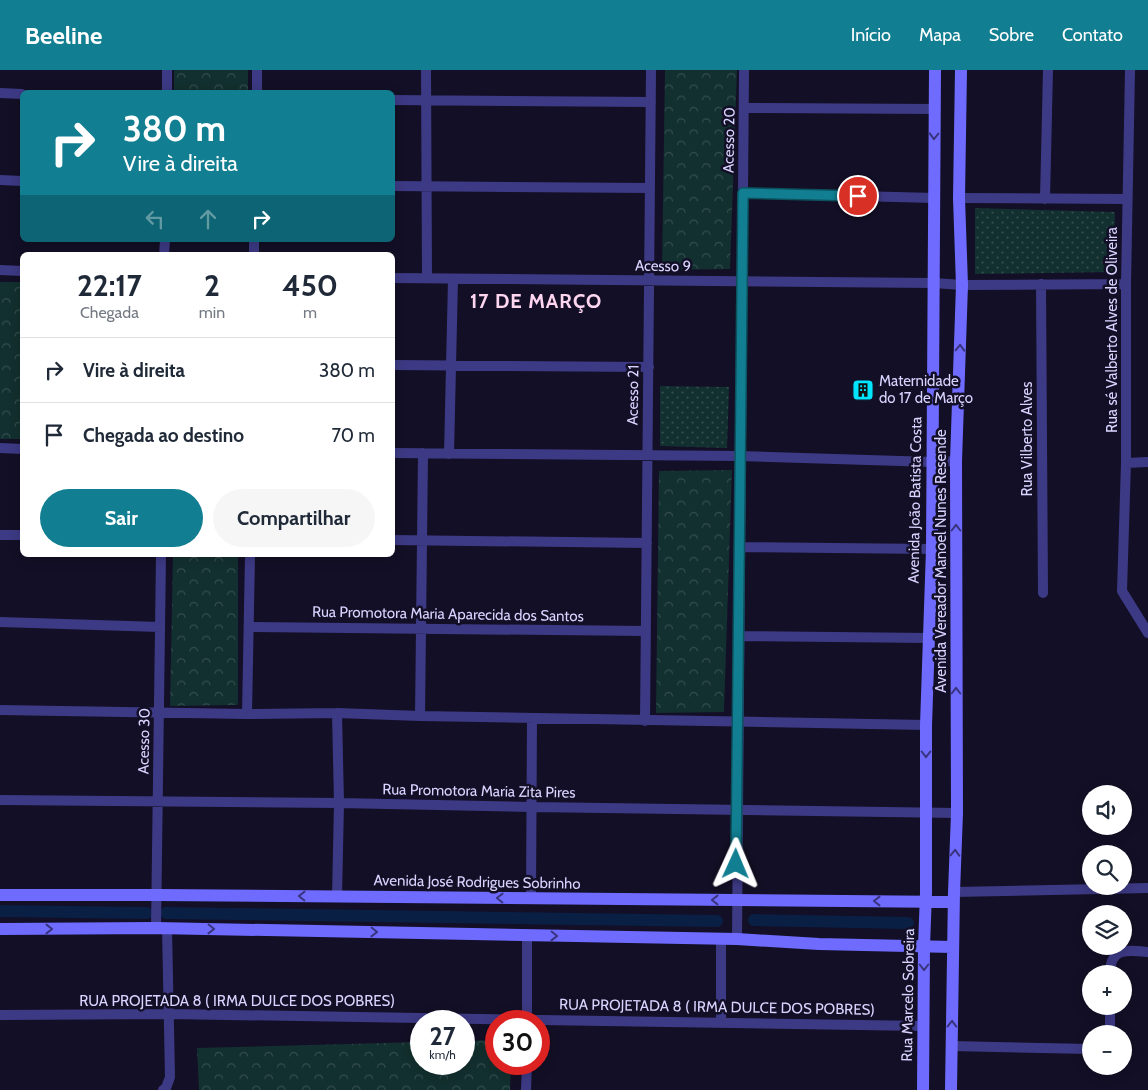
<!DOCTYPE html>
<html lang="pt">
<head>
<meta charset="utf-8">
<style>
  body { margin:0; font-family:Cabin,sans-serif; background:#f6f6f7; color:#1f2937; height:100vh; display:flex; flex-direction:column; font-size:19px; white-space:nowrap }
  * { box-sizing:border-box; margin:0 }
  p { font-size:16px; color:#747a83 }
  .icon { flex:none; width:28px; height:28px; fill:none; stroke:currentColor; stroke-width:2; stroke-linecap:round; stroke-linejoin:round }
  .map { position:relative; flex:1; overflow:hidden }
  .drawer { position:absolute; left:20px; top:182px; width:375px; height:305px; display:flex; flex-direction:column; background:#fff; border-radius:8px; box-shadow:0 2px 12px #0003 }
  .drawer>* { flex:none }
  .hud { position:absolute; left:20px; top:20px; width:375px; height:152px; border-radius:8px; box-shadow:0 2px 12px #0003; background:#117e91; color:#fff; overflow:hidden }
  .controls { position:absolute; left:1082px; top:715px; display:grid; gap:10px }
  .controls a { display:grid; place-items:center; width:50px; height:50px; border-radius:50%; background:#fff; box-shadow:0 2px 12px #0003; font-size:25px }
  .speed { position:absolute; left:410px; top:940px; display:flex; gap:10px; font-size:25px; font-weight:700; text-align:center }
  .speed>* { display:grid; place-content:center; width:65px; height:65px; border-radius:50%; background:#fff; box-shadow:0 2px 12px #0003; line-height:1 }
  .speed small { font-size:12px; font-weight:400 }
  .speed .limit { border:8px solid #d22; background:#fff; color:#111 }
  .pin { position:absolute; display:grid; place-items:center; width:42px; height:42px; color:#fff; margin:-21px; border:2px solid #fff; border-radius:50%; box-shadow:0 1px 5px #0007 }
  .me { position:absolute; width:55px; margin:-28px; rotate:1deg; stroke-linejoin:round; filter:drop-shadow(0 0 4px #0008) }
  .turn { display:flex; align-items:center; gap:18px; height:105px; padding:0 20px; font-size:22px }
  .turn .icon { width:65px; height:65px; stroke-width:2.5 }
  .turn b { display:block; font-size:35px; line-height:42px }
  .lanes { display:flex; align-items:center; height:48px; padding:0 20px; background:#0003; justify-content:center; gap:25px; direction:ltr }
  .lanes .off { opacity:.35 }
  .eta { display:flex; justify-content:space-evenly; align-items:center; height:85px; text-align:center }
  .eta b { font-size:30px; font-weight:800; line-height:35px }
  .primary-button { display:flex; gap:10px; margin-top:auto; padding:10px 20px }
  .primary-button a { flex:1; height:58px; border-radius:30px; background:#117e91; color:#fff; font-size:20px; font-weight:800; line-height:58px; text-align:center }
  .primary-button a+a { background:#f6f6f7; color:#1f2937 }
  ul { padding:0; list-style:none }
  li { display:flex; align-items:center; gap:15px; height:65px; padding:0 20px; border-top:1px solid #e0e1e3 }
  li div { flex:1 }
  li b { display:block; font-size:19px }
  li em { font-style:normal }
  header { display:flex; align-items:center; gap:30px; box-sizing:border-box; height:70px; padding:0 25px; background:#117e91; color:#fff }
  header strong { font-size:24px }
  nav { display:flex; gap:28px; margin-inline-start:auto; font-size:18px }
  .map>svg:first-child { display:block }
  .grass { fill:url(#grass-dots) }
  .park { fill:url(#park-crowns) }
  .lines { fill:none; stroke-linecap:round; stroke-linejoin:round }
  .canal { stroke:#0a1f44; stroke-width:12 }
  .street { stroke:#3d3a85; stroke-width:10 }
  .secondary { stroke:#6f6bff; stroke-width:12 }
  .oneway { stroke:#38347d }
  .route-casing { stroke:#0b525e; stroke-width:12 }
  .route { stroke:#117e91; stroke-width:9 }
  .labels { text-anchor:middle; stroke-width:5; stroke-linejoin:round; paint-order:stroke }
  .street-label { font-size:15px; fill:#d9d4ff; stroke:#130f26 }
  .poi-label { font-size:15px; fill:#d9d4ff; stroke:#130f26; text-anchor:start }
  .district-label { font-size:20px; font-weight:bold; letter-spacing:1px; fill:#ffd6f0; stroke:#130f26 }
</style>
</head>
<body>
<header>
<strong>Beeline</strong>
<nav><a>Início</a><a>Mapa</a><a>Sobre</a><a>Contato</a></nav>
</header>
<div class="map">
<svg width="1148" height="1020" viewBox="0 0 1148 1020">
  <defs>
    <pattern id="grass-dots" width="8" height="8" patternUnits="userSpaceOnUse" patternTransform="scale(1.25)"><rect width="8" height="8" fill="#12302f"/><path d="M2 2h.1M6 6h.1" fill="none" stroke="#344d4e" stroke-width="1.8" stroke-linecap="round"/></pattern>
    <pattern id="park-crowns" width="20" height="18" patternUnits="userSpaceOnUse" patternTransform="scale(1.25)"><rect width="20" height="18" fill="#12302f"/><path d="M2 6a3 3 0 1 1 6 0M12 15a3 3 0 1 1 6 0" fill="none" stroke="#344d4e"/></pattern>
  </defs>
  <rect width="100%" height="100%" fill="#130f26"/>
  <path class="grass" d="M975,138L1115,142L1113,202L975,204Z
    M660,316L729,317L727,378L660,376Z"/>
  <path class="park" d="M174,0H248V22H174Z
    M665,0H737L730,199L662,200Z
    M0,212H22V369H0Z
    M732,400L724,642L656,643L659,401Z
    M173,485H238V635L170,636Z
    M496,970V994H511L510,1020H199L197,978L421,972V994H464V971Z"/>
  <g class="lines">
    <path class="canal" d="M0,841L147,843
      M166,843L717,851
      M754,850L908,853"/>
    <path class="street" d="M426,0L427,208
      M1130,0L1126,214V393L1122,521L1148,563
      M167,22V0
      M257,22V0
      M0,23L22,24
      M392,30L651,32
      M744,38L935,39
      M0,110L22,111
      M392,116L650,118
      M743,123L934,128
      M959,128L1127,129
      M1045,129L1048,0
      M164,185L165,170
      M254,185V170
      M0,200L22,201
      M392,208L934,213L962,215L1126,214
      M1041,214L1043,523
      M392,295L649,297
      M0,378L22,379
      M392,383L740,386L933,392L956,391
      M449,384L453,209
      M1126,393L1148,392
      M0,465H22
      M392,470L647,473
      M739,477L932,479
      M0,552L160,557
      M249,557L646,561
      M739,566L929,568
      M0,640L247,644L337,643L420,646L926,655
      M247,644L250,485
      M420,646L423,383
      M645,651L651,0
      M0,730L339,733L532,737L957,743
      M954,822L1148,818
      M337,827L339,733L337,643
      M531,829L532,648
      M156,858L161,485
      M527,865V951
      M721,869V952
      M737,869L744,0
      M1110,904C1110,877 1127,880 1148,882
      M0,945L169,944L923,956
      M1110,964V936
      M951,976L1091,979
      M163,1020L166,1018L170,1007L167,858
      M526,1020L527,994"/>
    <path class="secondary" d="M0,825H157L953,832
      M0,859L156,858L737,869L819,874L953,877
      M923,1020L924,876L926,823V655L932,479L935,0
      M951,1020L954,822L957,743L956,391L962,215L959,128L961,0"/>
  </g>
  <defs><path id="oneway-chevron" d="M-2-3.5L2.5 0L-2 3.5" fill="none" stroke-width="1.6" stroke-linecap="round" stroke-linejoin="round" transform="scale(1.25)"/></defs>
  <g class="oneway">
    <use href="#oneway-chevron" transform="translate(934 66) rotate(91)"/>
    <use href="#oneway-chevron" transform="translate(960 278) rotate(-88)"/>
    <use href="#oneway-chevron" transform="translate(956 458) rotate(-90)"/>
    <use href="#oneway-chevron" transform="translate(956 621) rotate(-90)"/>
    <use href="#oneway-chevron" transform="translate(926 684) rotate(90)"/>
    <use href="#oneway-chevron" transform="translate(955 783) rotate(-88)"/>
    <use href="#oneway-chevron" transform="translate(302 826) rotate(-179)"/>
    <use href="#oneway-chevron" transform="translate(500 828) rotate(-179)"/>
    <use href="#oneway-chevron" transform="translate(715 830) rotate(-180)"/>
    <use href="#oneway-chevron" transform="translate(877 831) rotate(-180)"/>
    <use href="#oneway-chevron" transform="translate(49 859)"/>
    <use href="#oneway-chevron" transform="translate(211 859) rotate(1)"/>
    <use href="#oneway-chevron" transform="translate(374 862) rotate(1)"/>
    <use href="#oneway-chevron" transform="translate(554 866) rotate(1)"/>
    <use href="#oneway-chevron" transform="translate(924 897) rotate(90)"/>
    <use href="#oneway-chevron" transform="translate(952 954) rotate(-89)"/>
  </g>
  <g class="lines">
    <g class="route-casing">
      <path id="route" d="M736,794L743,123L858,126"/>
    </g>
    <use href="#route" class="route"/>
  </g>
  <defs>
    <g id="building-square" transform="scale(1.125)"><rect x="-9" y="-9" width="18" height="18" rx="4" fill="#00e5ff" stroke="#130f26"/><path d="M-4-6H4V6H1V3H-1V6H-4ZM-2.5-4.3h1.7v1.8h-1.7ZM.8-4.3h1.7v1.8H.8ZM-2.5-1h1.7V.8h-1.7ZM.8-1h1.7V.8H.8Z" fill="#111"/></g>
  </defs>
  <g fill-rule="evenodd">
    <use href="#building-square" x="863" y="320"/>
  </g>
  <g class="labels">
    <g class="street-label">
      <text transform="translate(729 70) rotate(-89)" y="5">Acesso 20</text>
      <text transform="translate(663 196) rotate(1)" y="5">Acesso 9</text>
      <text transform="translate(1112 260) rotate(-90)" y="5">Rua sé Valberto Alves de Oliveira</text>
      <text transform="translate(633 325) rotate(-89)" y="5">Acesso 21</text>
      <text transform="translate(1027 369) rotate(-90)" y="5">Rua Vilberto Alves</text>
      <text transform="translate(915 430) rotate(-89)" y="5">Avenida João Batista Costa</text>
      <text transform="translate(941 491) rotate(-90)" y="5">Avenida Vereador Manoel Nunes Resende</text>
      <text transform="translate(448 544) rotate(1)" y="5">Rua Promotora Maria Aparecida dos Santos</text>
      <text transform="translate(144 671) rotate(-89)" y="5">Acesso 30</text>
      <text transform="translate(479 721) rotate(1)" y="5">Rua Promotora Maria Zita Pires</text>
      <text transform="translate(477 812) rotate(1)" y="5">Avenida José Rodrigues Sobrinho</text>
      <text transform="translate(908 925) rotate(-89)" y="5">Rua Marcelo Sobreira</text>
      <text x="237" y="936">RUA PROJETADA 8 ( IRMA DULCE DOS POBRES)</text>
      <text transform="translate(717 937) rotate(1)" y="5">RUA PROJETADA 8 ( IRMA DULCE DOS POBRES)</text>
    </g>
    <g class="poi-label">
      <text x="879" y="316">Maternidade<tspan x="879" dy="17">do 17 de Março</tspan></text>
    </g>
    <g class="district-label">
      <text x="536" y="238">17 DE MARÇO</text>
    </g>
  </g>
</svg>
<div class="controls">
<a><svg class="icon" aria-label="sound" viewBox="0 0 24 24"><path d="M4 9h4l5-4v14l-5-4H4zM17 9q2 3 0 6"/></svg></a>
<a><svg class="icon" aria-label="search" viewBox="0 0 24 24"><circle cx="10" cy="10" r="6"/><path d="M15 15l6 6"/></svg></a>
<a><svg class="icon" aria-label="layers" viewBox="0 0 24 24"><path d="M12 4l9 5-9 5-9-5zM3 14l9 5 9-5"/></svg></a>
<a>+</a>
<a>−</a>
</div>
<div class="speed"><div>27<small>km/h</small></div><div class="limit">30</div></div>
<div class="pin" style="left:858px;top:126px;background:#d93025"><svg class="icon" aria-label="arrive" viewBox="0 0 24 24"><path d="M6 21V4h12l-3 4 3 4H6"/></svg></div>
<svg class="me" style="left:736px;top:794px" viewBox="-20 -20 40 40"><path d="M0-17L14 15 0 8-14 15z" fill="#117e91" stroke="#fff" stroke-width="4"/></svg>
<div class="hud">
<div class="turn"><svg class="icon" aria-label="right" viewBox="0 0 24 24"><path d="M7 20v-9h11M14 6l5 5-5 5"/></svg><div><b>380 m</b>Vire à direita</div></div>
<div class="lanes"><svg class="icon off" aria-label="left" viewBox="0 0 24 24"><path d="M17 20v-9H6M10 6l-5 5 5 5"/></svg><svg class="icon off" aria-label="ahead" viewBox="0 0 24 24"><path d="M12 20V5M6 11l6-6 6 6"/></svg><svg class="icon" aria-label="right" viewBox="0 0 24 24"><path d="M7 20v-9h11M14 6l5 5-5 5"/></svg></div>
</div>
<section class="drawer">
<div class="eta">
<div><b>22:17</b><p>Chegada</p></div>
<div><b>2</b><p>min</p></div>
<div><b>450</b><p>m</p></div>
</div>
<ul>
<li><svg class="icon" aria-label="right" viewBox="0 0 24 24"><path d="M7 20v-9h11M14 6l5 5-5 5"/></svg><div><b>Vire à direita</b></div><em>380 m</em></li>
<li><svg class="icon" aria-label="arrive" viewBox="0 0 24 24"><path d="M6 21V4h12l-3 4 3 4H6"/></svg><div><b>Chegada ao destino</b></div><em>70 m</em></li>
</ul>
<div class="primary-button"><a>Sair</a><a>Compartilhar</a></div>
</section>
</div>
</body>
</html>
